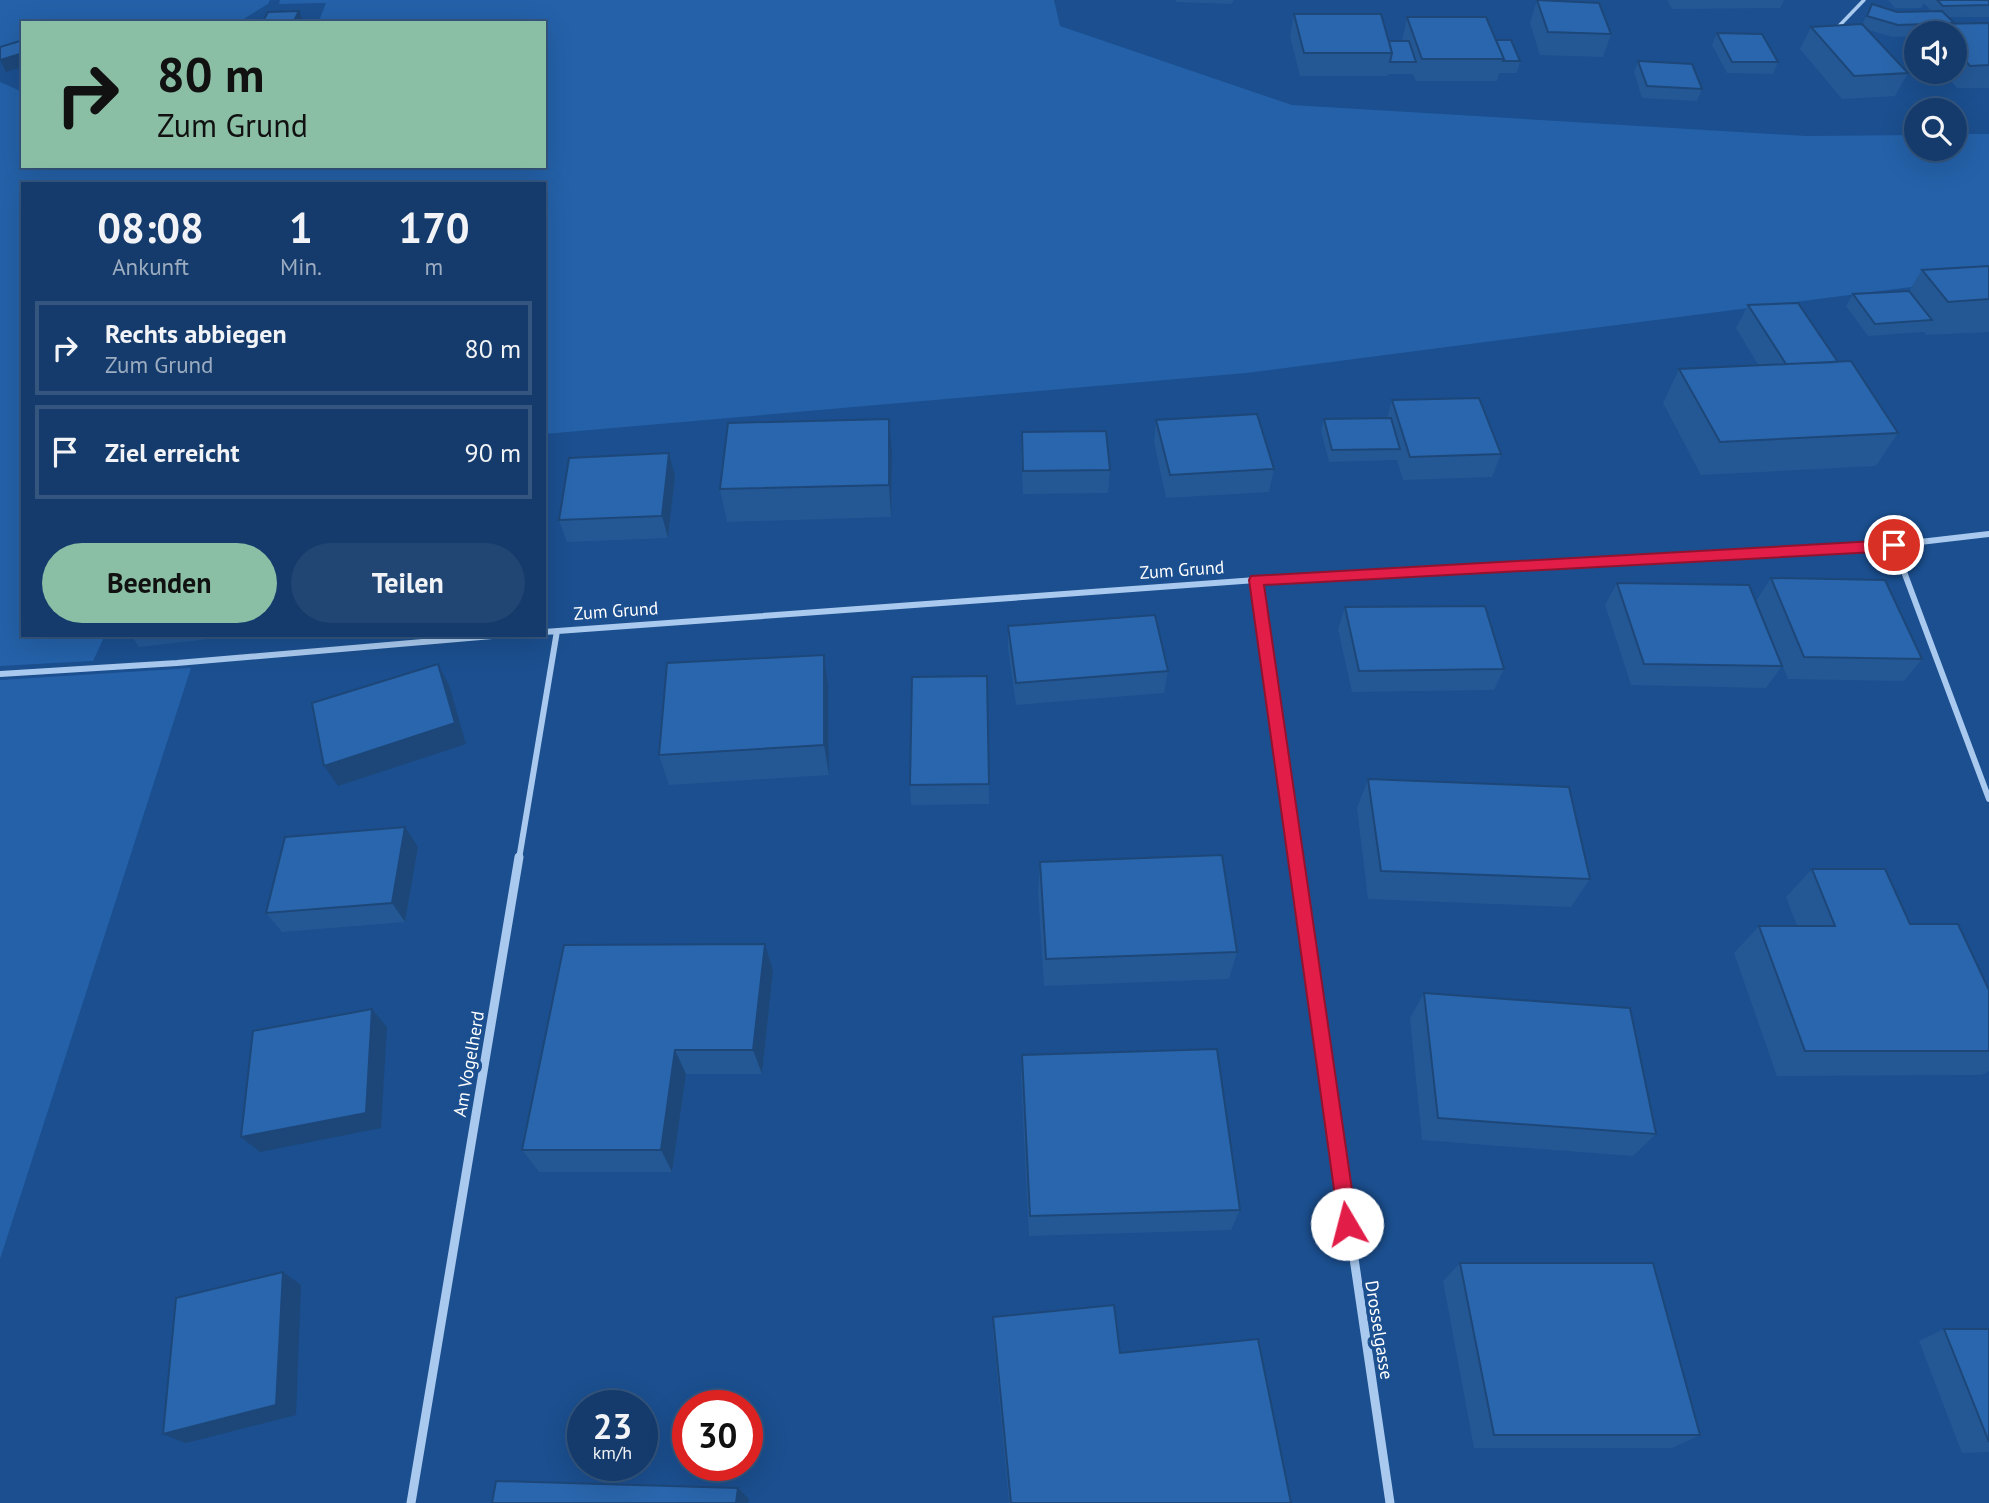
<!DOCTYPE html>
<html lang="de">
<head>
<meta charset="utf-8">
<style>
  body { margin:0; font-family:"PT Sans",sans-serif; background:#214673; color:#f1f3f6; height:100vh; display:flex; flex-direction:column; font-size:26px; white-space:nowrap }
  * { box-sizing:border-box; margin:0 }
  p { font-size:23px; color:#9dadc1 }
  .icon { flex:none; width:38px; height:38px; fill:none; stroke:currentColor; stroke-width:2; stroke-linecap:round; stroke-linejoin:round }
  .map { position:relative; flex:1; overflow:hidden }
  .side { position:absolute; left:21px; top:182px; width:525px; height:455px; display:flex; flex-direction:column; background:#143b6b; border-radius:0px; box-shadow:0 7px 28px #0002,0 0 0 2px #33557e }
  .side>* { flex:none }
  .banner { position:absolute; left:21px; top:21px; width:525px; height:147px; border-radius:0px; box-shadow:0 7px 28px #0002,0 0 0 2px #33557e; background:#8abfa5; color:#111; overflow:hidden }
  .buttons { position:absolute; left:1904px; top:21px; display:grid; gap:14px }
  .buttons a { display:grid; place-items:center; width:63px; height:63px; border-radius:50%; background:#143b6b; box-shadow:0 7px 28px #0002,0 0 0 2px #33557e; font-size:35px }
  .speed { position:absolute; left:567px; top:1390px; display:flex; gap:14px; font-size:35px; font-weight:700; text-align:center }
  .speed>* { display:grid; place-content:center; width:91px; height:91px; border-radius:50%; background:#143b6b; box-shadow:0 7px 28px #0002,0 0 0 2px #33557e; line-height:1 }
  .speed small { font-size:18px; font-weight:400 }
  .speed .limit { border:10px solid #d22; background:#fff; color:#111 }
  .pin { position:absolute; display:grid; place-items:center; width:60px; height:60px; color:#fff; margin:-30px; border:4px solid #fff; border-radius:50%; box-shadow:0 2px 7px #0007 }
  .me { position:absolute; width:77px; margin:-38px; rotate:352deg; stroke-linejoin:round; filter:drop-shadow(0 0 5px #0008) }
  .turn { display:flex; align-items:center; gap:24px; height:147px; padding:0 21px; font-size:32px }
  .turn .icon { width:91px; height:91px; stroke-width:2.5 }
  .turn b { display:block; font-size:49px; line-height:60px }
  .eta { display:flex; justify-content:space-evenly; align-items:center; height:119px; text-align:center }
  .eta b { font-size:42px; font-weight:800; line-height:49px }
  .cta { display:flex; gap:14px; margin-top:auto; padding:14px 21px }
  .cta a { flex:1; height:80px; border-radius:42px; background:#8abfa5; color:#111; font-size:28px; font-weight:800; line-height:80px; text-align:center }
  .cta a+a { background:#214673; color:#f1f3f6 }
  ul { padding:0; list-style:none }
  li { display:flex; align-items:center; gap:21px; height:94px; margin:0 14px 10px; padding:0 7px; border:4px solid #33557e; border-radius:0px }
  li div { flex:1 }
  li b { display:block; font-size:26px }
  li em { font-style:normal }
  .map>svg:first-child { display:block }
  .green { fill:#2461a8 }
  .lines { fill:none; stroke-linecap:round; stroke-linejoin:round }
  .lane { stroke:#a9c9ee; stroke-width:3.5 }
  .street-far1 { stroke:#a9c9ee; stroke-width:6 }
  .street { stroke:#a9c9ee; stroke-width:9 }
  .wall { fill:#245895 }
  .shaded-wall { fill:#1d4779 }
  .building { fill:#2a66ad; stroke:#1d4779; stroke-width:2 }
  .route { fill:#e11d48; stroke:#92132f; stroke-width:2 }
  .labels { text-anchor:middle; stroke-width:7; stroke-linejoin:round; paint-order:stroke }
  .street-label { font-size:18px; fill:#fff; stroke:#1b4f8f }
</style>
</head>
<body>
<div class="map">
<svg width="1989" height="1503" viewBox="0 0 1989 1503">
  <rect width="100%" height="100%" fill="#1b4f8f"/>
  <path class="green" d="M0,0H270L268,4L237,23H23V45L0,53Z
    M280,0H1054L1060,26L1292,105L1806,136L1916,135V149H1955V134H1989V277L1246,373L544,434V184H23V635H105L93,661L0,666V82L23,92V166H544V23H318L326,3L279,4Z
    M191,668L0,1259V680Z"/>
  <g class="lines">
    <path class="lane" d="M1839,26L1864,0"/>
    <path class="street-far1" d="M1894,545L1989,799
      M1256,580L1295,859
      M544,632L1256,580L1894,545L1989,534
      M0,674L177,663L504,635
      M519,859L557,631"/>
    <path class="street" d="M1295,857L1390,1503
      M411,1503L519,857"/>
  </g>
  <path class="wall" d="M1176,0H1234L1231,4L1176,2Z
    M1537,0L1611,34L1603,57L1540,55L1530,23Z
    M1667,0H1784L1780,8L1672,9Z
    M1888,0H1989V17H1948L1954,23H1989V88H1957L1944,72H1955V33H1916V36L1892,37L1866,29L1908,73L1895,96L1842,99L1800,49L1811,27L1862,25L1872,4L1897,12L1931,11L1924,3L1921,8H1895Z
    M1294,14L1389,41H1402L1407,17L1496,40L1520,61L1517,73H1499L1497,81H1416L1413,74H1388L1387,76H1300L1290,36Z
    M1717,33L1778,62L1773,74L1727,73L1712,45Z
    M1638,61L1702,89L1697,101L1642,98L1634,72Z
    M1989,266V332L1926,335L1924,332L1868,336L1846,306L1853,294L1909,291L1922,270Z
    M1748,305L1838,362L1898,433L1876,466L1701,475L1663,403L1679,369L1759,366L1736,328Z
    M1392,400L1501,454L1492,477L1403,480L1397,460L1329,462L1321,431L1324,419L1387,418Z
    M1156,420L1274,469L1269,492L1166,498L1154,442Z
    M1022,432L1110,470L1108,493L1023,494L1021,455Z
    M892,452L891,517L727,522L720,489Z
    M669,453L675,476L668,538L567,542L559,520Z
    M1771,578L1922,659L1904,681L1788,679L1756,601Z
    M1617,583L1782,666L1766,688L1631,685L1605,605Z
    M1345,607L1504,669L1494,690L1352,692L1338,629Z
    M1008,626L1168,671L1164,693L1016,705L1008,648Z
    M131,635H210L209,639L139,647Z
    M987,676L989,804L911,805L910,785Z
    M828,686L829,775L669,785L659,755Z
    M1368,779L1590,879L1571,907L1368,899L1357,808Z
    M418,847L405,922L282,932L266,913Z
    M1040,862L1237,952L1229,979L1044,986L1038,890Z
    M1812,869L1910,924L1989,990V1071L1982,1075L1777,1076L1734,953L1759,926H1797L1786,897Z
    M773,971L762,1074H686L672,1172H539L522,1150Z
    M1424,993L1656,1134L1633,1156L1422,1140L1410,1018Z
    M1022,1055L1240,1210L1231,1230L1029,1236L1021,1079Z
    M1460,1263L1700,1435L1672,1448H1474L1443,1281Z
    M993,1317L1120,1353L1291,1503H1009L993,1333Z
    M1944,1329H1989V1452L1962,1453L1919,1341Z"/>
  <path class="shaded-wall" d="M299,11L304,23H293Z
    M23,53V67L6,72L0,60Z
    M889,419L892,452L891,517L889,485Z
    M669,453L675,476L668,538L662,516Z
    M824,655L828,686L829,775L824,745Z
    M438,664L449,685L466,744L338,786L324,766Z
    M405,827L418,847L405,922L392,903Z
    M765,944L773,971L762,1074L753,1050Z
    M372,1009L387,1027L381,1128L260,1152L241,1137Z
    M675,1050L686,1074L672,1172L661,1150Z
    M283,1272L301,1285L296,1415L186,1443L163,1434Z
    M738,1488L749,1499L748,1503H736Z"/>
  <path class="building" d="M1537,0L1599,3L1611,34L1548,32Z
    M1937,0H1989V5L1943,6Z
    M1872,4L1897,12L1942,11L1954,23L1898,25L1867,16Z
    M299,11L293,23H262L268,12Z
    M1294,14H1381L1392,53H1304Z
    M1407,17H1486L1504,59H1422Z
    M1989,23V65L1970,66L1955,48V33H1942L1934,24Z
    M1862,24L1908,73L1854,76L1811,27Z
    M1717,33L1762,34L1778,62H1732Z
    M23,40V53L0,60V47Z
    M1496,40H1511L1520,61H1503L1504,59Z
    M1389,41H1409L1416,62H1390L1392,53Z
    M1638,61L1692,64L1702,89L1647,86Z
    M1989,266V299L1948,302L1922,270Z
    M1909,291L1932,320L1875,324L1853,294Z
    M1798,303L1838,362L1786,364L1748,305Z
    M1851,361L1898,433L1720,442L1679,369Z
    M1479,398L1501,454L1410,457L1392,400Z
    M1257,414L1274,469L1170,475L1156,420Z
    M1391,418L1400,449L1332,450L1324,419Z
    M889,419V485L720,489L728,423Z
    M1106,431L1110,470L1023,471L1022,432Z
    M669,453L662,516L559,520L569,458Z
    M1771,578L1885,580L1922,659L1804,657Z
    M1617,583L1749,585L1782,666L1644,664Z
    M1485,606L1504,669L1359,671L1345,607Z
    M1155,615L1168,671L1016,683L1008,626Z
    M824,655V745L659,755L667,663Z
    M438,664L455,723L324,766L312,703Z
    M987,676L989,784L910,785L912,677Z
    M1368,779L1569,787L1590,879L1381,871Z
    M405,827L392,903L266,913L285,837Z
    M1222,855L1237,952L1046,959L1040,862Z
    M1812,869H1885L1910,924H1958L1989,990V1051H1805L1759,926H1835Z
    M765,944L753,1050H675L661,1150H522L564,945Z
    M1424,993L1630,1008L1656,1134L1438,1118Z
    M372,1009L366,1113L241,1137L253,1031Z
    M1217,1049L1240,1210L1030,1216L1022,1055Z
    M1460,1263H1653L1700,1435H1494Z
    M283,1272L276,1405L163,1434L176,1298Z
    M1114,1305L1120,1353L1258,1339L1291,1503H1011L993,1317Z
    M1944,1329H1989V1442Z
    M496,1481L738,1488L736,1503H492Z"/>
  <path class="route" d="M1894,540L1901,545L1894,551L1264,585L1357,1224L1354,1232L1347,1234L1340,1232L1249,580L1251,576Z"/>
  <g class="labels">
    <g class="street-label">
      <text transform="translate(1182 570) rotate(-4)" y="6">Zum Grund</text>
      <text transform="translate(616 611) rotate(-4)" y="6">Zum Grund</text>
      <text transform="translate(469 1064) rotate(-80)" y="6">Am Vogelherd</text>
      <text transform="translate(1379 1330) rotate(81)" y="6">Drosselgasse</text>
    </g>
  </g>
</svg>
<div class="buttons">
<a><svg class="icon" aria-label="sound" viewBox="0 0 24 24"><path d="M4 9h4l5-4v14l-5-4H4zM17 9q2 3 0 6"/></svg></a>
<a><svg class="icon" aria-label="search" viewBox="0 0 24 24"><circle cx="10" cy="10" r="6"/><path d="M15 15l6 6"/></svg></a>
</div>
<div class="speed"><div>23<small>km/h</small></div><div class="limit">30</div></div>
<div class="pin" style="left:1894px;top:545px;background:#d93025"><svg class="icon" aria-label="arrive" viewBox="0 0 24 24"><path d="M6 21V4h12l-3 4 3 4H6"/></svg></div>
<svg class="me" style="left:1347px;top:1224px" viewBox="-20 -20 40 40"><circle r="19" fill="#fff"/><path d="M0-13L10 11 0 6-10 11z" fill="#e11d48"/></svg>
<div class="banner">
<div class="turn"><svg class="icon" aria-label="right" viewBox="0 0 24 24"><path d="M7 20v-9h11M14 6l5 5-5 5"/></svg><div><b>80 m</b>Zum Grund</div></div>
</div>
<section class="side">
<div class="eta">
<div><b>08:08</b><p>Ankunft</p></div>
<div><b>1</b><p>Min.</p></div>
<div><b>170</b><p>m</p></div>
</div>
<ul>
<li><svg class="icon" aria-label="right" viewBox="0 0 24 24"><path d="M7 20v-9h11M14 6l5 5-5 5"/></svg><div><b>Rechts abbiegen</b><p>Zum Grund</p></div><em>80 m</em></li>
<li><svg class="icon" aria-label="arrive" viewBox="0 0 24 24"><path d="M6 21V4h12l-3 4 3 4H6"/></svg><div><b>Ziel erreicht</b></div><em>90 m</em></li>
</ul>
<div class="cta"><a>Beenden</a><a>Teilen</a></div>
</section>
</div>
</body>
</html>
